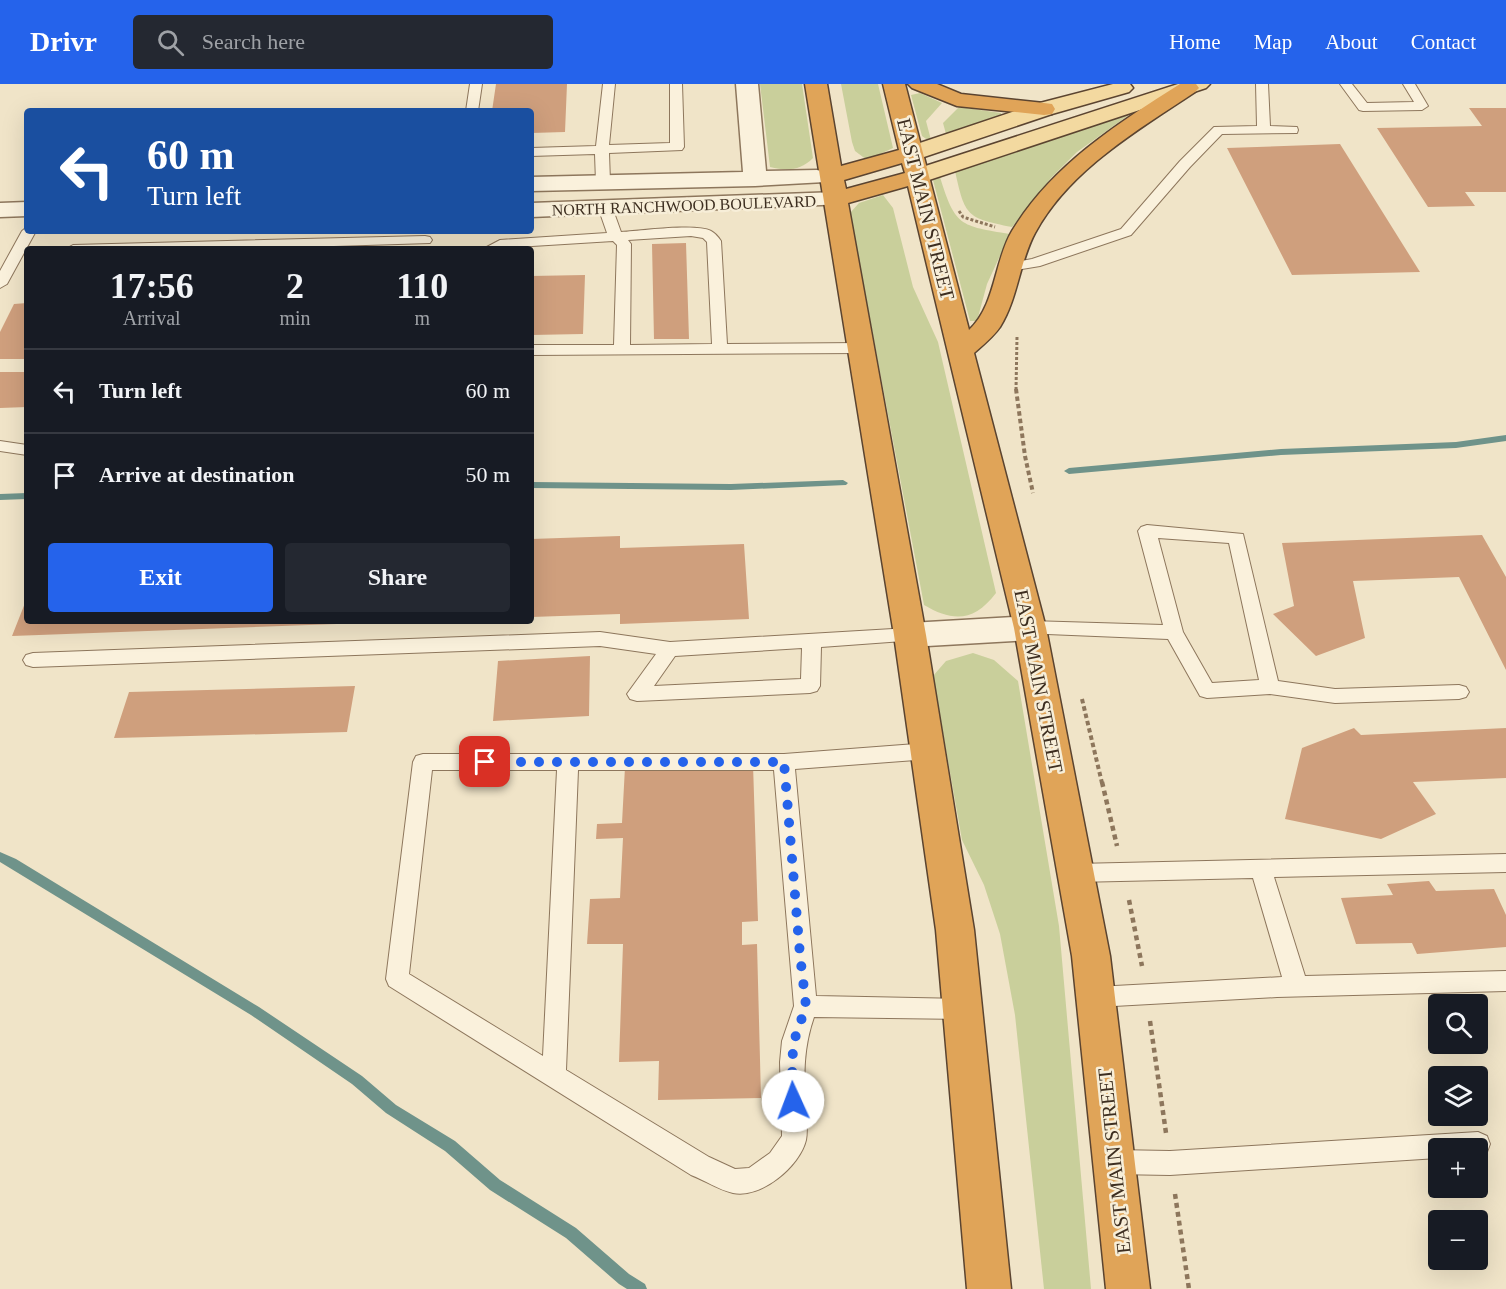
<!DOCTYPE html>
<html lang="en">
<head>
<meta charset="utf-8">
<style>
  body { margin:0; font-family:Georgia,serif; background:#242831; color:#f1f3f6; height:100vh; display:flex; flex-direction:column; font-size:22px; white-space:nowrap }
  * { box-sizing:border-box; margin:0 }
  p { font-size:20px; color:#9ea1a6 }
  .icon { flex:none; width:33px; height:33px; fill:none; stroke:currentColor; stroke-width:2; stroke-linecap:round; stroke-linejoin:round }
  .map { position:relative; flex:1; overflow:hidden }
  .panel { position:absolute; left:24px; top:162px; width:510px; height:378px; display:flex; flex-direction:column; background:#171b24; border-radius:6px; box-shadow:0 6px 24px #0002 }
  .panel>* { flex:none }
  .hud { position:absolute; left:24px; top:24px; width:510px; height:126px; border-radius:6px; box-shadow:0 6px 24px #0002; background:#1a4fa0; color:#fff; overflow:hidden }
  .controls { position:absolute; left:1428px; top:910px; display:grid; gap:12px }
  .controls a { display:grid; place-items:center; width:60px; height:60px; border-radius:6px; background:#171b24; box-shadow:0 6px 24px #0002; font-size:30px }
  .pin { position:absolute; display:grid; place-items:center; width:51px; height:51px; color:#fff; margin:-26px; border-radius:12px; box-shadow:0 3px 9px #0006 }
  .me { position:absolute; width:66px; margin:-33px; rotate:358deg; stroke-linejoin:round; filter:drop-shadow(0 0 4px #0008) }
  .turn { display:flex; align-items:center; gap:21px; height:126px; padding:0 24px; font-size:27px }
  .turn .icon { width:78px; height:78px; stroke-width:2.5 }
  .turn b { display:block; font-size:42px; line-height:51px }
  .eta { display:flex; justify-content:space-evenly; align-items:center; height:102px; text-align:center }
  .eta b { font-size:36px; font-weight:700; line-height:42px }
  .action { display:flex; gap:12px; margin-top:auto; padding:12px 24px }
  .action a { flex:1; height:69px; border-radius:6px; background:#2563eb; color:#fff; font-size:24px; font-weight:700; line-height:69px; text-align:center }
  .action a+a { background:#242831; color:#f1f3f6 }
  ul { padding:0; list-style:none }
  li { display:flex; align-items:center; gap:18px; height:84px; padding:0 24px; border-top:2px solid #363941 }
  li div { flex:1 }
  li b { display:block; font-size:22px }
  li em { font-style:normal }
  header { display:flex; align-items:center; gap:36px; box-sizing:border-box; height:84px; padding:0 30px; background:#2563eb; color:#fff }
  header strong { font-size:28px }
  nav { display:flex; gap:33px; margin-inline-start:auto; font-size:21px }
  .search { width:420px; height:54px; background:#242831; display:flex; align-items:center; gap:15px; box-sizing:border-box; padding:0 21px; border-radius:6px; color:#9ea1a6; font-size:22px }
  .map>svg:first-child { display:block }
  .green { fill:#c9cf9b }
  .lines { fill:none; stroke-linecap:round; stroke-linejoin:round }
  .stream { fill:#6f938a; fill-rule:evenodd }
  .building { fill:#cf9f7d }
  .lane-casing { stroke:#8d765c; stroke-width:2 }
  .street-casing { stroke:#8d765c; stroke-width:3 }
  .primary-casing { stroke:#5b4430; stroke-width:3 }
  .highway-casing { stroke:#5b4430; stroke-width:3 }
  .path-far2 { stroke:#8d765c; stroke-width:3; stroke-dasharray:3 2; stroke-linecap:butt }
  .path-far1 { stroke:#8d765c; stroke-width:4; stroke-dasharray:4.5 3; stroke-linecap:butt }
  .path { stroke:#8d765c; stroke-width:4.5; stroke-dasharray:5 4; stroke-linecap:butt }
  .lane { fill:#faf1dc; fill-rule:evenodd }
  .street { fill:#faf1dc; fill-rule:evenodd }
  .primary { fill:#f3d9a0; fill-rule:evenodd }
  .highway { fill:#e0a458; fill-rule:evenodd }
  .route { stroke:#2563eb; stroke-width:10; stroke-dasharray:0 18 }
  .labels { text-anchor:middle; stroke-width:5; stroke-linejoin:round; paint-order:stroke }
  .far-street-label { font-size:16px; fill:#3d2e20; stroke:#f7eed8 }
  .street-label { font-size:20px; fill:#3d2e20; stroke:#f7eed8 }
</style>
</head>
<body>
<header>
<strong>Drivr</strong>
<div class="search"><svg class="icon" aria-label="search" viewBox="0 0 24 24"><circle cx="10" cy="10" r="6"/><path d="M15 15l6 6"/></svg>Search here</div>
<nav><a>Home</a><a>Map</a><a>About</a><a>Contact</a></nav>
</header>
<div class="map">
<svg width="1506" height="1205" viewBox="0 0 1506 1205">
  <rect width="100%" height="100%" fill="#f0e4c8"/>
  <path class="green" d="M760,0H802L813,74C800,87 787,87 770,83Z
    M841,0H878L893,64L867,76L855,67L852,58Z
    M920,9L942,19L926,37L931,56L929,57L922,52L911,11Z
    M959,23L1001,29V33L946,50L943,39Z
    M1133,28L1077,68L1051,94L1012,143C966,134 965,132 955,87Z
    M940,93C955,142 960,142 1010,150L987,200L977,237H970L933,96Z
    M883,111L893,124L913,203L938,258L996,509C974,538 953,538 924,521L850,129L859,119Z
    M973,569L994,576L1018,597L1059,842L1091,1205H1044L1015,931L1000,850L984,801L962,756L933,592L946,577Z"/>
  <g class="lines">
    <path class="stream" d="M1506,351V357L1456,364L1281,371L1069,390L1064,387L1069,384L1281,365L1456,358Z
      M843,396L848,399L846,401L731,406L531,404V398L731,400Z
      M27,409V415L0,416V410Z
      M0,768L16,775L259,923L362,992L396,1021L455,1057L500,1096L576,1144L629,1190L645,1200L647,1205H627L619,1200L566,1154L490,1106L445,1067L386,1029L352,1000L251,931L0,778Z"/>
  </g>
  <path class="building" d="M496,0H567L565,48L531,49V27H492Z
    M1469,24H1506V108H1465L1475,122L1428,123L1377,44L1482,42Z
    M1340,60L1420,188L1292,191L1227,64Z
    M686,159L689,255H654L652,160Z
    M585,191L583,250L531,251V192Z
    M27,219V275H0V248L14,220Z
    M0,288H27V323L0,324Z
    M1482,451L1506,493V586L1459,493L1353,497L1365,554L1316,572L1273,530L1294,522L1282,459Z
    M620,452V464L744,460L749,535L620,540V530L531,533V455Z
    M27,514V537H364V539L12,552Z
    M590,572L589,632L493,637L498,577Z
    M355,602L347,648L114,654L129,608Z
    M1354,644L1361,651L1506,644V694L1413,698L1436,730L1381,755L1285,735L1302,664Z
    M753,680L758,837L742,838V861L757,860L761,1014L658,1016L659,977L619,978L623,860H587L590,815L620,814L623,754L596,755L597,740L622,739L625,683Z
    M1429,797L1436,807L1494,805L1506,831V863L1417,870L1412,859L1356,860L1341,814L1393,811L1387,800Z"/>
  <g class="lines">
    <g class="lane-casing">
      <path id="lane" d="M470,0H482L478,27H466Z
        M603,0H615L609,61L670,59V0H682L684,63L682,66L609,69L610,98L603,102L596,98L595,70L531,72V64L596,62Z
        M1256,0H1268L1270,42L1297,43L1298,46L1297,49L1222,50L1190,83L1131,151L1040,182L1010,187L1005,186L1003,183L1005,180L1032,175L1121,145L1180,77L1214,43L1257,42Z
        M1340,0H1352L1367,19L1414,18L1403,0H1415L1428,22L1422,26L1363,27L1359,26Z
        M605,119L612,123L621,148C640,147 696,139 711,147C715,149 719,154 721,157L727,260L862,259L870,264L862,269L531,271V261H614L617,161L613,157L483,165L500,156L607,149L598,123ZM691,152L703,154L707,158L712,260L630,261L631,160L628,156Z
        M27,143V147H36L7,200L0,204V187L22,147Z
        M425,152L430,153L432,156L430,159L241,165H66L73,161Z
        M0,357L27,361V371L0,367Z
        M1147,441L1243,450L1278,597L1335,605L1459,601L1466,603L1469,608L1466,613L1459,615L1335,619L1270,610L1207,614L1200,612L1168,555L1023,549L1021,544L1023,539L1030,537L1163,541L1138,447L1141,443ZM1158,454L1229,459L1259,596L1212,599L1183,548Z
        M910,544L917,546L919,551L917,556L821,563L820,602L817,607L810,609L637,617L630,615L627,610L656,570L600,562L33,583L26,581L23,576L26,571L33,569L600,548L670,558ZM802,564L801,595L654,602L675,572Z
        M929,659L936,661L939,667L936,673L929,675L795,685L816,912L964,915L972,918L976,925L972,932L964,935L814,933C803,965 804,990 805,1023C806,1033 808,1046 806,1056C800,1082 761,1115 733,1109C719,1106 704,1096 691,1091L389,902L386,895L413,678L416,672L423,670H784ZM432,686H557L543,972L409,890ZM578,686H774L794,922L782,957L780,978L782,1052L770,1069L749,1084L735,1085L709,1073L566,986Z
        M1506,770V788L1274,793L1305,892L1506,887V907L1277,913L1096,923L1088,920L1084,913L1088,906L1096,903L1282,893L1253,794L1076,798L1068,795L1065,789L1068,783L1076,780Z
        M1478,1048L1487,1052L1490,1060L1487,1068L1478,1072V1065H1438V1074L1170,1091L1114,1090L1105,1087L1101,1078L1105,1069L1114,1066L1170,1067Z"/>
    </g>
    <g class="street-casing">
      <path id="street" d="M736,0H758L766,87L817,86L825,88L828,93L825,98L755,102L531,107V93L743,88Z
        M837,108L845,110L849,115L845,120L531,133V119Z
        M27,118V132L0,133V119Z
        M1030,532L1041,536L1046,544L1041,552L1030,556L910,563L899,559L894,551L899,543L910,539Z"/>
    </g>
    <g class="primary-casing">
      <path id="primary" d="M1113,0H1130L1133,4L1129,8L1052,30L921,74L913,76L905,74L902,69L905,64L1036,20Z
        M1178,0H1210L1206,4L926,97L918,99L910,97L907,92L910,87Z"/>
    </g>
    <g class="highway-casing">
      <path id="highway" d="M805,0H827L841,82L899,66L883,0H905L969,246C996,221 994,177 1012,147C1052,81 1117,40 1180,0H1196L1199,4L1195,8C1138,46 1069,86 1035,149C1019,179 1018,214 1000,243C993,253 983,261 974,269L1046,544L1110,872L1150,1205H1106L1072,872L1014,544L908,102L848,119L926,551L974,846L1011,1205H967L936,846L894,551ZM902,79L905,89L846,105L844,96Z
        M908,0H937L961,10L1044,19L1052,20L1055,25L1052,30L1044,31L957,22L912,4Z"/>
    </g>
    <path class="path-far2" d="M959,127L963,133L995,143
      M1016,306L1017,253"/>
    <path class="path-far1" d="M1016,305L1025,372L1033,409
      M1082,615L1102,699"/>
    <path class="path" d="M1102,698L1117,762
      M1129,816L1142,882
      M1150,937L1166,1049
      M1175,1110L1189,1205"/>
    <use href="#lane" class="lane"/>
    <use href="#street" class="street"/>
    <use href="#primary" class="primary"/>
    <use href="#highway" class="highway"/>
  </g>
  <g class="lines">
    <path class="route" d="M485,678H784L800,871L806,922L794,957L792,978L793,1017"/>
  </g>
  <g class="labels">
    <g class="far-street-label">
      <text transform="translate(684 121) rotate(-2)" y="6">NORTH RANCHWOOD BOULEVARD</text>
    </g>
    <g class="street-label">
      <text transform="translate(926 125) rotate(76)" y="7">EAST MAIN STREET</text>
      <text transform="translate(1039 597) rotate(79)" y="7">EAST MAIN STREET</text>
      <text transform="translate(1114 1077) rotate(-96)" y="7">EAST MAIN STREET</text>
    </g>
  </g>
</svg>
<div class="controls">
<a><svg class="icon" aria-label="search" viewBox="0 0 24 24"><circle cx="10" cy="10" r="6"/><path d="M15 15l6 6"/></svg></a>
<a><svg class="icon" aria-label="layers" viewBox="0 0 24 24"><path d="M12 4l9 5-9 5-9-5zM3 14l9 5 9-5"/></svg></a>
<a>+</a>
<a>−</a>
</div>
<div class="pin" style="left:485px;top:678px;background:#d93025"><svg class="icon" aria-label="arrive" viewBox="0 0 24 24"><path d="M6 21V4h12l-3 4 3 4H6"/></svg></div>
<svg class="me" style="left:793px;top:1017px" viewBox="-20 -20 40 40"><circle r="19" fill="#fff"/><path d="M0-13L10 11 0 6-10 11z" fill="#2563eb"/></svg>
<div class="hud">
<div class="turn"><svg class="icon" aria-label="left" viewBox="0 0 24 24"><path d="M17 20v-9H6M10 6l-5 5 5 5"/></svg><div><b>60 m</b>Turn left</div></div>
</div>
<section class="panel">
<div class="eta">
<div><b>17:56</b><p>Arrival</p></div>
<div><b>2</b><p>min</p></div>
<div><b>110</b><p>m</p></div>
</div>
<ul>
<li><svg class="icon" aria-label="left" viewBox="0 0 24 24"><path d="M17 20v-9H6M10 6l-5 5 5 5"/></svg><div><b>Turn left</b></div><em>60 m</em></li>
<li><svg class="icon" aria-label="arrive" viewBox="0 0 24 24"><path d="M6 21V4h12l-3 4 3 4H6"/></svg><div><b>Arrive at destination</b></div><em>50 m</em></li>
</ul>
<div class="action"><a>Exit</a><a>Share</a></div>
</section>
</div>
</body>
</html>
